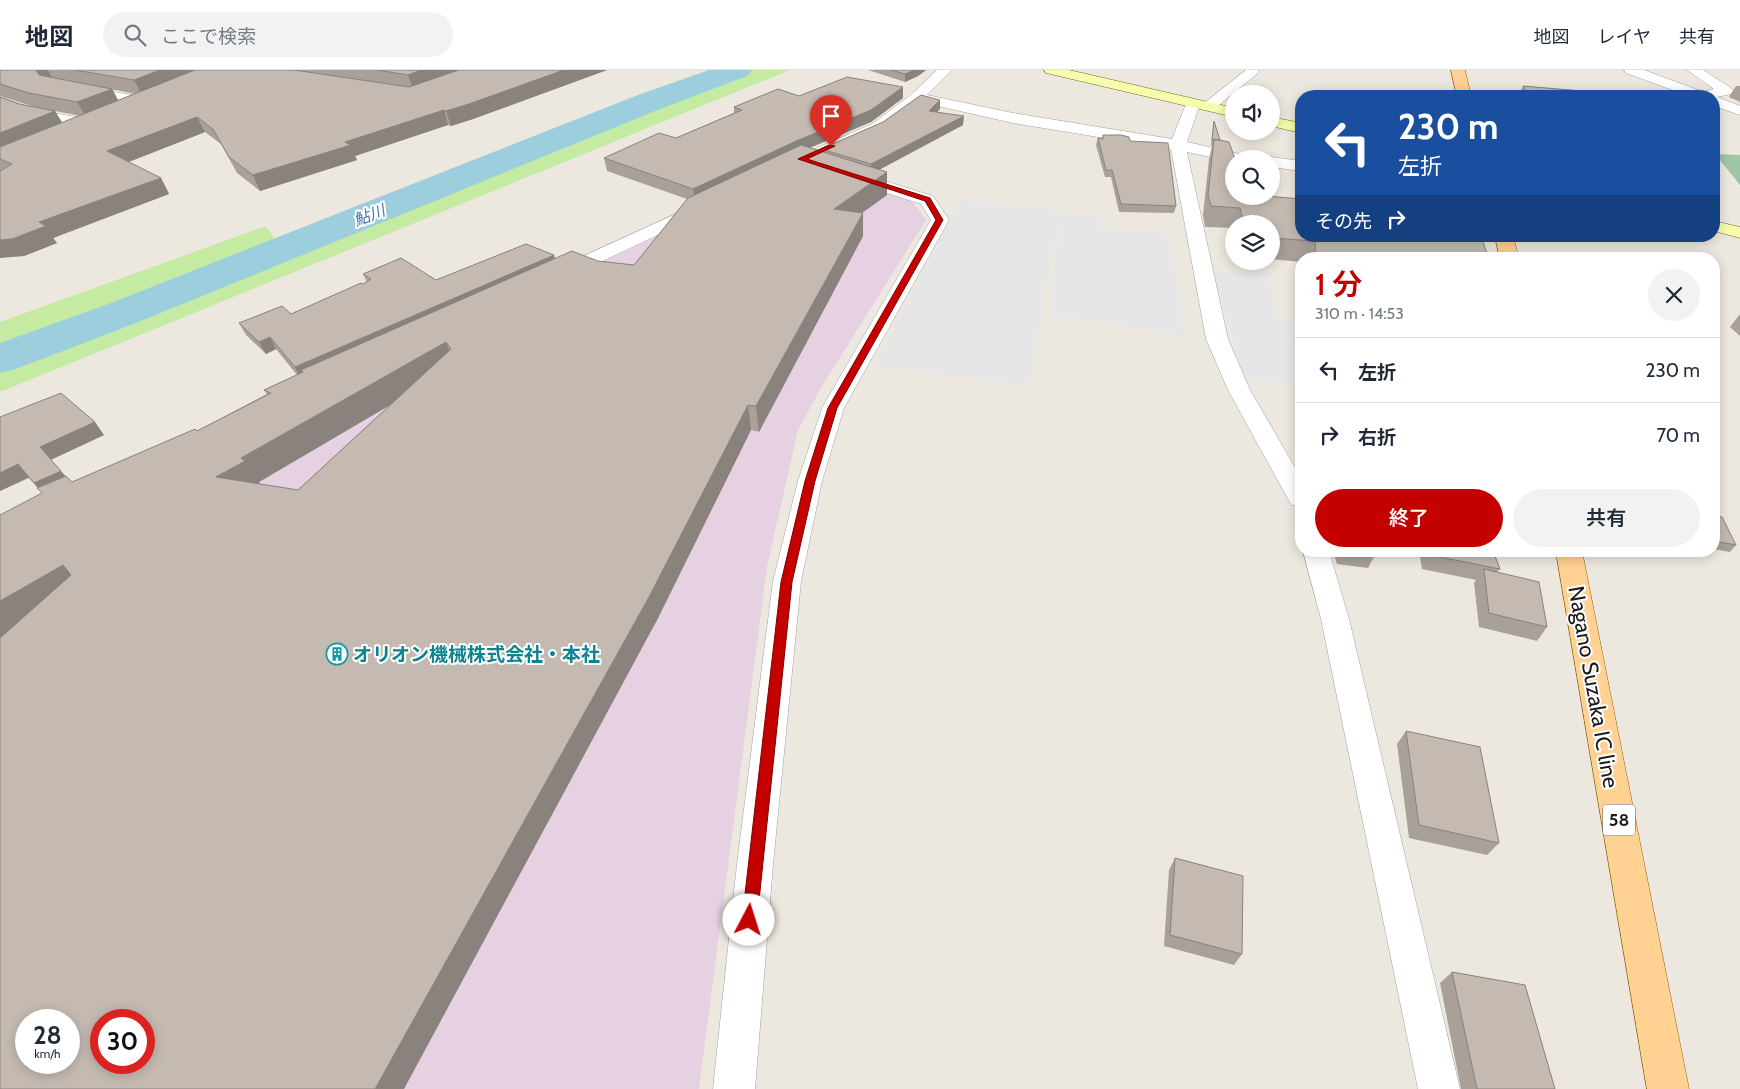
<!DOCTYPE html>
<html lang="ja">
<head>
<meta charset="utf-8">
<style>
  body { margin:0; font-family:Cabin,"Noto Sans JP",sans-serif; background:#f2f2f3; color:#1f2937; height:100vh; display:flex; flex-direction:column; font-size:19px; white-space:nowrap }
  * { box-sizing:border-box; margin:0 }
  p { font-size:16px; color:#747a83 }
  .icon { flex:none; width:28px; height:28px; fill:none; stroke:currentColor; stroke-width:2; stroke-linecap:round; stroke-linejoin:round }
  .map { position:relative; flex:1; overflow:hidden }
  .drawer { position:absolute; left:1295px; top:182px; width:425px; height:305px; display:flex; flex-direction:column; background:#fff; border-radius:20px; box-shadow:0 2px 12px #0003 }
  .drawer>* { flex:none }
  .banner { position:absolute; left:1295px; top:20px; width:425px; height:152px; border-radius:20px; box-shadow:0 2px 12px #0003; background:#1a4fa0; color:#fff; overflow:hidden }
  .fabs { position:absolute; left:1225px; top:15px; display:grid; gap:10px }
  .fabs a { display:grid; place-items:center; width:55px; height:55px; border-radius:50%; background:#fff; box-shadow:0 2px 12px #0003; font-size:25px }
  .speed { position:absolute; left:15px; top:939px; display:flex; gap:10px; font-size:25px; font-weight:700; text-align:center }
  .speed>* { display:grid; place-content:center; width:65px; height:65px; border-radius:50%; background:#fff; box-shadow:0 2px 12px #0003; line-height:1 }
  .speed small { font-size:12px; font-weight:400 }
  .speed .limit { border:8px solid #d22; background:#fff; color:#111 }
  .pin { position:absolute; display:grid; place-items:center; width:42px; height:42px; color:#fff; margin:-51px -21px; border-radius:50% 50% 50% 0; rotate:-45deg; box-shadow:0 0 5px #0007 }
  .pin .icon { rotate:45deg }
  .me { position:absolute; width:55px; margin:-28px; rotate:5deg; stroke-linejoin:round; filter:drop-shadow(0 0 4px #0008) }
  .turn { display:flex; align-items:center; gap:18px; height:105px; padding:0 20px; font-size:22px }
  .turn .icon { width:65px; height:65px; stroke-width:2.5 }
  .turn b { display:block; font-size:35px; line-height:42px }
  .then { display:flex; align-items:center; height:48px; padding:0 20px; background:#0003; gap:10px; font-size:19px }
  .round { display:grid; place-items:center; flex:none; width:52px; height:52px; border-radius:26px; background:#f2f2f3 }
  .head { display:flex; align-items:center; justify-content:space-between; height:85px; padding:0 20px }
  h1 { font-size:30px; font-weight:600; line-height:38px; color:#c50100 }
  .action { display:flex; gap:10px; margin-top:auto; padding:10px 20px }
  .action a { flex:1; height:58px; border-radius:30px; background:#c50100; color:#fff; font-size:20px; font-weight:600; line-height:58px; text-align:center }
  .action a+a { background:#f2f2f3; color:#1f2937 }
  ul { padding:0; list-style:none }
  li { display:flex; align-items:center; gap:15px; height:65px; padding:0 20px; border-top:1px solid #e0e1e3 }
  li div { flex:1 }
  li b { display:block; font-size:19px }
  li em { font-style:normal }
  header { display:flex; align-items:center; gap:30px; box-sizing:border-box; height:70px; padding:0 25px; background:#fff; border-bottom:1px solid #e0e1e3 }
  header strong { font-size:24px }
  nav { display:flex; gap:28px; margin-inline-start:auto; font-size:18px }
  .search { width:350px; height:45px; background:#f2f2f3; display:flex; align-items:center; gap:12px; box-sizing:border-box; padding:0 18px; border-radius:28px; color:#747a83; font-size:19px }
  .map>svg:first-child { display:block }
  .industrial { fill:#e6d1e2; fill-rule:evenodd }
  .grass { fill:#c5eaa2 }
  .cemetery { fill:#9fc7a6 }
  .parking { fill:#e6e6e6 }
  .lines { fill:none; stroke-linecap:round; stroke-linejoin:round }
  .river { fill:#9dcedd; fill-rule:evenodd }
  .street-casing { stroke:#a1a1a1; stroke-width:1 }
  .secondary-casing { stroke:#657201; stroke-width:1 }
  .primary-casing { stroke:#916200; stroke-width:1 }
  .street { fill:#fff; fill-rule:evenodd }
  .secondary { fill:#f7fbae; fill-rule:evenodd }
  .primary { fill:#ffd192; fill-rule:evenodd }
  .wall { fill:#a9a099; fill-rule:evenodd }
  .shaded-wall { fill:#89827d }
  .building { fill:#c4bab2; stroke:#89827d; fill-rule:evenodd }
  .route { fill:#c50100; stroke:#800100 }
  .labels { text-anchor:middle; stroke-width:4; stroke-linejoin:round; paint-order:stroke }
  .far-water-label { font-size:16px; font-style:italic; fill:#4578ac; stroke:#fff }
  .shield { fill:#fff; stroke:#5f5f5f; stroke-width:1 }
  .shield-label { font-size:18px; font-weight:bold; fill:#1a1a1a }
  .culture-label { font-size:19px; font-weight:bold; fill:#0d838f; stroke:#fff; text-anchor:start }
  .near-street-label { font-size:22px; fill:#1a1a1a; stroke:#fff }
</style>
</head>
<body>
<header>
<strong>地図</strong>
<div class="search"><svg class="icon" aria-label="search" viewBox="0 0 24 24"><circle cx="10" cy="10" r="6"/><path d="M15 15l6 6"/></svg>ここで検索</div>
<nav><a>地図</a><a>レイヤ</a><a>共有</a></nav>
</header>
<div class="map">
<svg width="1740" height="1019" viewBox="0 0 1740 1019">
  <rect width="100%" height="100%" fill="#ede8df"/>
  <path class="industrial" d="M804,98L912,131L926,150L821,318L798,360L767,497L699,1019H0V472ZM26,950H69V992H26ZM101,950H144V992H101Z"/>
  <path class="grass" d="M748,0H790L0,322V294L344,161Z
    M266,156L276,171L0,279V252Z"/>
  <path class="cemetery" d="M1715,84L1740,85V115Z"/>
  <path class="parking" d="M960,130L1060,140L1029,316L874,296Z
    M1060,144L1100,145L1102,158L1169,164L1185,266L1050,245Z
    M1213,202L1267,203L1278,249L1301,253V318L1244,307Z"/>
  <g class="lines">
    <path class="river" d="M709,0H752L747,6L660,39L141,251L16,299L0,303V273L111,233L638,25Z"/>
    <g class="street-casing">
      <path id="street" d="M937,0H952L927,25L1013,43L1172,69L1186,34L1188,31H1198L1200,34L1187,72L1249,86L1251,89H1234V92L1187,82L1228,269L1250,320L1301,408V437L1292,435L1288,429L1228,320L1206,269L1171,79L1013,53L920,32L882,60L792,100H780L778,97L780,94L872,54L912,24Z
        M1246,0H1258L1259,2L1213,40H1203L1201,37L1203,34Z
        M1624,0H1644L1703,22L1714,19L1687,0H1703L1731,18L1733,21L1731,24L1717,27L1740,36V45L1714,36V26H1689L1626,3Z
        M79,16L144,27L149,28L151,31L149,34L144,35L74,23L72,20L74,17Z
        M0,27L38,40L87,49L92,51L95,54L92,57L87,59L29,47L0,36Z
        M1271,87L1301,91V101L1271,97V89H1265Z
        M853,101L933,126L949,150L844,338L822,411L801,511L773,794L755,1019H713L737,794L773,511L798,411L822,338L931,150L921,134L847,110L845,106L847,102Z
        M702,132L708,133L711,137L708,141L567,208L560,210L553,208L550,204L553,200Z
        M1303,481H1329L1349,549L1460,1019H1418L1321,549Z"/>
    </g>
    <g class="secondary-casing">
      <path id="secondary" d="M1044,0H1069L1234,38V47L1046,3Z
        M1271,47L1301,53V63L1271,56Z
        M1714,151L1740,157V168L1714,161Z"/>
    </g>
    <g class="primary-casing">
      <path id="primary" d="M1451,0H1465L1471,26H1457Z
        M1495,166H1513L1519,189H1500Z
        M1556,481H1582L1689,1019H1647Z"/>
    </g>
    <use href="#street" class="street"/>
    <use href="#secondary" class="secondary"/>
    <use href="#primary" class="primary"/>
  </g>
  <path class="wall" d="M0,0H607L473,49L451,56L448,55L355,86L357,90L260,121L237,103L221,74L205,62L128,92L161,108L169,124L53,168L57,173L24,186L0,100V27L19,34L35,37L0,26ZM113,20H116L135,24L118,30ZM55,41L71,44L79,46L62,53Z
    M868,0H926L918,6L905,12Z
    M1523,16L1642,26H1518Z
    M1736,16H1740V32L1729,27Z
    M799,26L903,28L871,52L810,78L821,81V79L940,39L937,42L963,55L879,100L887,102V125L862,143H863V166L759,362L751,360L656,552L42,423L29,408L0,421V347L104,365L51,390L65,406L72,412L197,361L267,324L264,320L297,305L276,279L266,284L246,265L239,253L291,244L363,214L367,212L363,204L436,210L555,189L598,191L634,195L687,129L607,101L604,88L676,68L734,43V37ZM391,334L298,420L260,414L259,412Z
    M1214,51L1234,126L1489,189H1301V192L1271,189V154H1234V158L1205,157L1203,145L1209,89L1212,76L1211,75L1213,57Z
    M1103,65L1130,71L1176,136L1174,143L1119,142L1111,107H1105L1096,75L1098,68H1102Z
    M1740,244V266L1730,257Z
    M1714,445L1736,475L1730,482L1714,479Z
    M1333,481H1377L1368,498L1337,494Z
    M1419,481H1493L1500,499L1497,502L1547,557L1537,571L1479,557L1474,513L1476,510L1422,499Z
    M1406,661L1499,773L1487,785L1409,768L1397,674Z
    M1175,788L1242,884L1234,895L1164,876L1169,800Z
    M1452,902L1555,1019H1461L1440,913Z"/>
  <path class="shaded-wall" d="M36,0H48L53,9L44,14Z
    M160,0H203L142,25L134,10Z
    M421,0H468L413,19L408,5Z
    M564,0H607L473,49L451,56L446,41Z
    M915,0H926L918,6L905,12V4Z
    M903,17V28L871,52L794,84L695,131L693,119Z
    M112,19L120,34L86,47L77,32Z
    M940,30V39L929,50V41Z
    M444,40L448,55L355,86L357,90L260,121L253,105L345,72Z
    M55,41L65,57L0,82V63Z
    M964,46L963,55L871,104V94Z
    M197,47L205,62L116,97L107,81Z
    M887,102V125L835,162L834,139Z
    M161,108L169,124L53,168L57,173L24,186L0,188V170L39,152Z
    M863,143V166L759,362L756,336Z
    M554,185L557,196L301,300L305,308L301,310L295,297Z
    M270,267L276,279L266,284L259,272Z
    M446,272L455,297L259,412L261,416L216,407L241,388Z
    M748,335L751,360L656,552L404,1019H375Z
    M95,352L104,365L50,390L40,377Z
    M18,394L29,407L0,421V403Z
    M61,401L72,414L45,426L34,413Z
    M63,495L86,520L0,571V531Z"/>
  <path class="building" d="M0,0H36L39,5L112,19L77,32L29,23L0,14Z
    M75,0H160L134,10Z
    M195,0H294L409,17L459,0H564L469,34L446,41L444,40L345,72L351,75L253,105L229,87L213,59L197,47L107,81L161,108L39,152L46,156L12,169L0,170V101L12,94L0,89V77Z
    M377,0H421L408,5Z
    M891,0H915L905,4Z
    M847,7L903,17L871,40L794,72L693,119L604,88L659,63L676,68L742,40L734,37L778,19L799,26Z
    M1523,16L1641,26H1642H1529Z
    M921,25L940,30L929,41L964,46L871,94L821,79L883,52Z
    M0,27L19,34L55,41L0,63Z
    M1214,51L1220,70H1212Z
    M1103,65H1121L1129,67L1130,71L1168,73L1176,136L1121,134L1112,100H1106L1098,68L1103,69Z
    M1214,69L1229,72L1235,89H1234V126H1266L1301,129V166H1481L1489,189H1316L1315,171L1271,168V154H1244L1240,138L1211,136L1208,125Z
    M801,75L887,102L834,139L863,143L756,336L748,335L649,527L375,1019H0V568L71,505L63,495L0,531V445L42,423L37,418L66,406L72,412L195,359L197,361L271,323L264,320L303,302L301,300L572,181L598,191L634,195L688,128ZM446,272L451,279L298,420L216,407L245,391L241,388ZM26,950H69V992H26ZM101,950H144V992H101Z
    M526,174L554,185L295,297L270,267L259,272L239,253L282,236L291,244L361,213L363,214L371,209L363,204L401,188L436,210Z
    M61,323L95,352L40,377L61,401L34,413L18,394L0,403V347Z
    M1714,445L1722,447L1736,475L1714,471Z
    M1429,481H1493L1500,499L1430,485Z
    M1484,499L1539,512L1547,557L1489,543Z
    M1406,661L1480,677L1499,773L1419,755Z
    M1175,788L1243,806L1242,884L1170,865Z
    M1452,902L1525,915L1555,1019H1477Z"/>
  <path class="route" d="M829,75L835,76L807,89L930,128L943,150L837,338L815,411L792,512L757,850L755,855L749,858L744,855L742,850L781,512L805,411L828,338L936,150L925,131L798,89Z"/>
  <defs>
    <g id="building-ring" transform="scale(1.125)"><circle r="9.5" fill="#fff" stroke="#0f9aa8" stroke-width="1.5"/><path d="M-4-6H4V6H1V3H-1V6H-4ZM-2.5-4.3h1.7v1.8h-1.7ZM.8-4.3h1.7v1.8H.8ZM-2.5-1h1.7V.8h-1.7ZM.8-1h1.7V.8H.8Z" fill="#0f9aa8"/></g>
  </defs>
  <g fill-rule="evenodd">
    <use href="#building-ring" x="337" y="584"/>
  </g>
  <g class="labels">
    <g class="far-water-label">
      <text transform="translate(369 145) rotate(-21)" y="6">鮎川</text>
    </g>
    <rect class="shield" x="1603" y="734.5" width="32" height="31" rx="4"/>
    <g class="shield-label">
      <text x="1619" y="756">58</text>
    </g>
    <g class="culture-label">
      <text x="353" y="591">オリオン機械株式会社・本社</text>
    </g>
    <g class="near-street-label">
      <text transform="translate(1594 617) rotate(80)" y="8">Nagano Suzaka IC line</text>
    </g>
  </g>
</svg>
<div class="fabs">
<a><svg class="icon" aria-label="sound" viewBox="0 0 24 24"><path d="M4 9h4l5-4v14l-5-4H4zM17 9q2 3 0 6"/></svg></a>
<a><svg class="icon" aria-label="search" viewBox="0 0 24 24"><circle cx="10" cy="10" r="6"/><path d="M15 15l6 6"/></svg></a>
<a><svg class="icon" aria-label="layers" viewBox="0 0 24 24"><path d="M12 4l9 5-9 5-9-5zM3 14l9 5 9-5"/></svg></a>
</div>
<div class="speed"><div>28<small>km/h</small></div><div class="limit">30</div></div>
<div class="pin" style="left:831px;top:76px;background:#d93025"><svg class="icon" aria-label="arrive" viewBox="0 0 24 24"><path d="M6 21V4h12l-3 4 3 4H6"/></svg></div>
<svg class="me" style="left:749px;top:850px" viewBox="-20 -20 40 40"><circle r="19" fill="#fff"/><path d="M0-13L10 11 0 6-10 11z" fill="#c50100"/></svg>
<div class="banner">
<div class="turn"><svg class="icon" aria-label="left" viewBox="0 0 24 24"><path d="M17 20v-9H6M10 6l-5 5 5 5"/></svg><div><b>230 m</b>左折</div></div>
<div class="then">その先<svg class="icon" aria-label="right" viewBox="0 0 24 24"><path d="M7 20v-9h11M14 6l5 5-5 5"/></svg></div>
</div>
<section class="drawer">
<div class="head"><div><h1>1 分</h1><p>310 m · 14:53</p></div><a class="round"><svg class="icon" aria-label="close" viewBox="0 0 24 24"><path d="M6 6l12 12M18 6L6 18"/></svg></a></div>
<ul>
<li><svg class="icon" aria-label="left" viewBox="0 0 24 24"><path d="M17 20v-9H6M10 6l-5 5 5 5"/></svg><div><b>左折</b></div><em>230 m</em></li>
<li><svg class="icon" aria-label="right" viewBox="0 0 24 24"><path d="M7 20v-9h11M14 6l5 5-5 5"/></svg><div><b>右折</b></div><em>70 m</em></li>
</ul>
<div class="action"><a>終了</a><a>共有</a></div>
</section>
</div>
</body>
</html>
